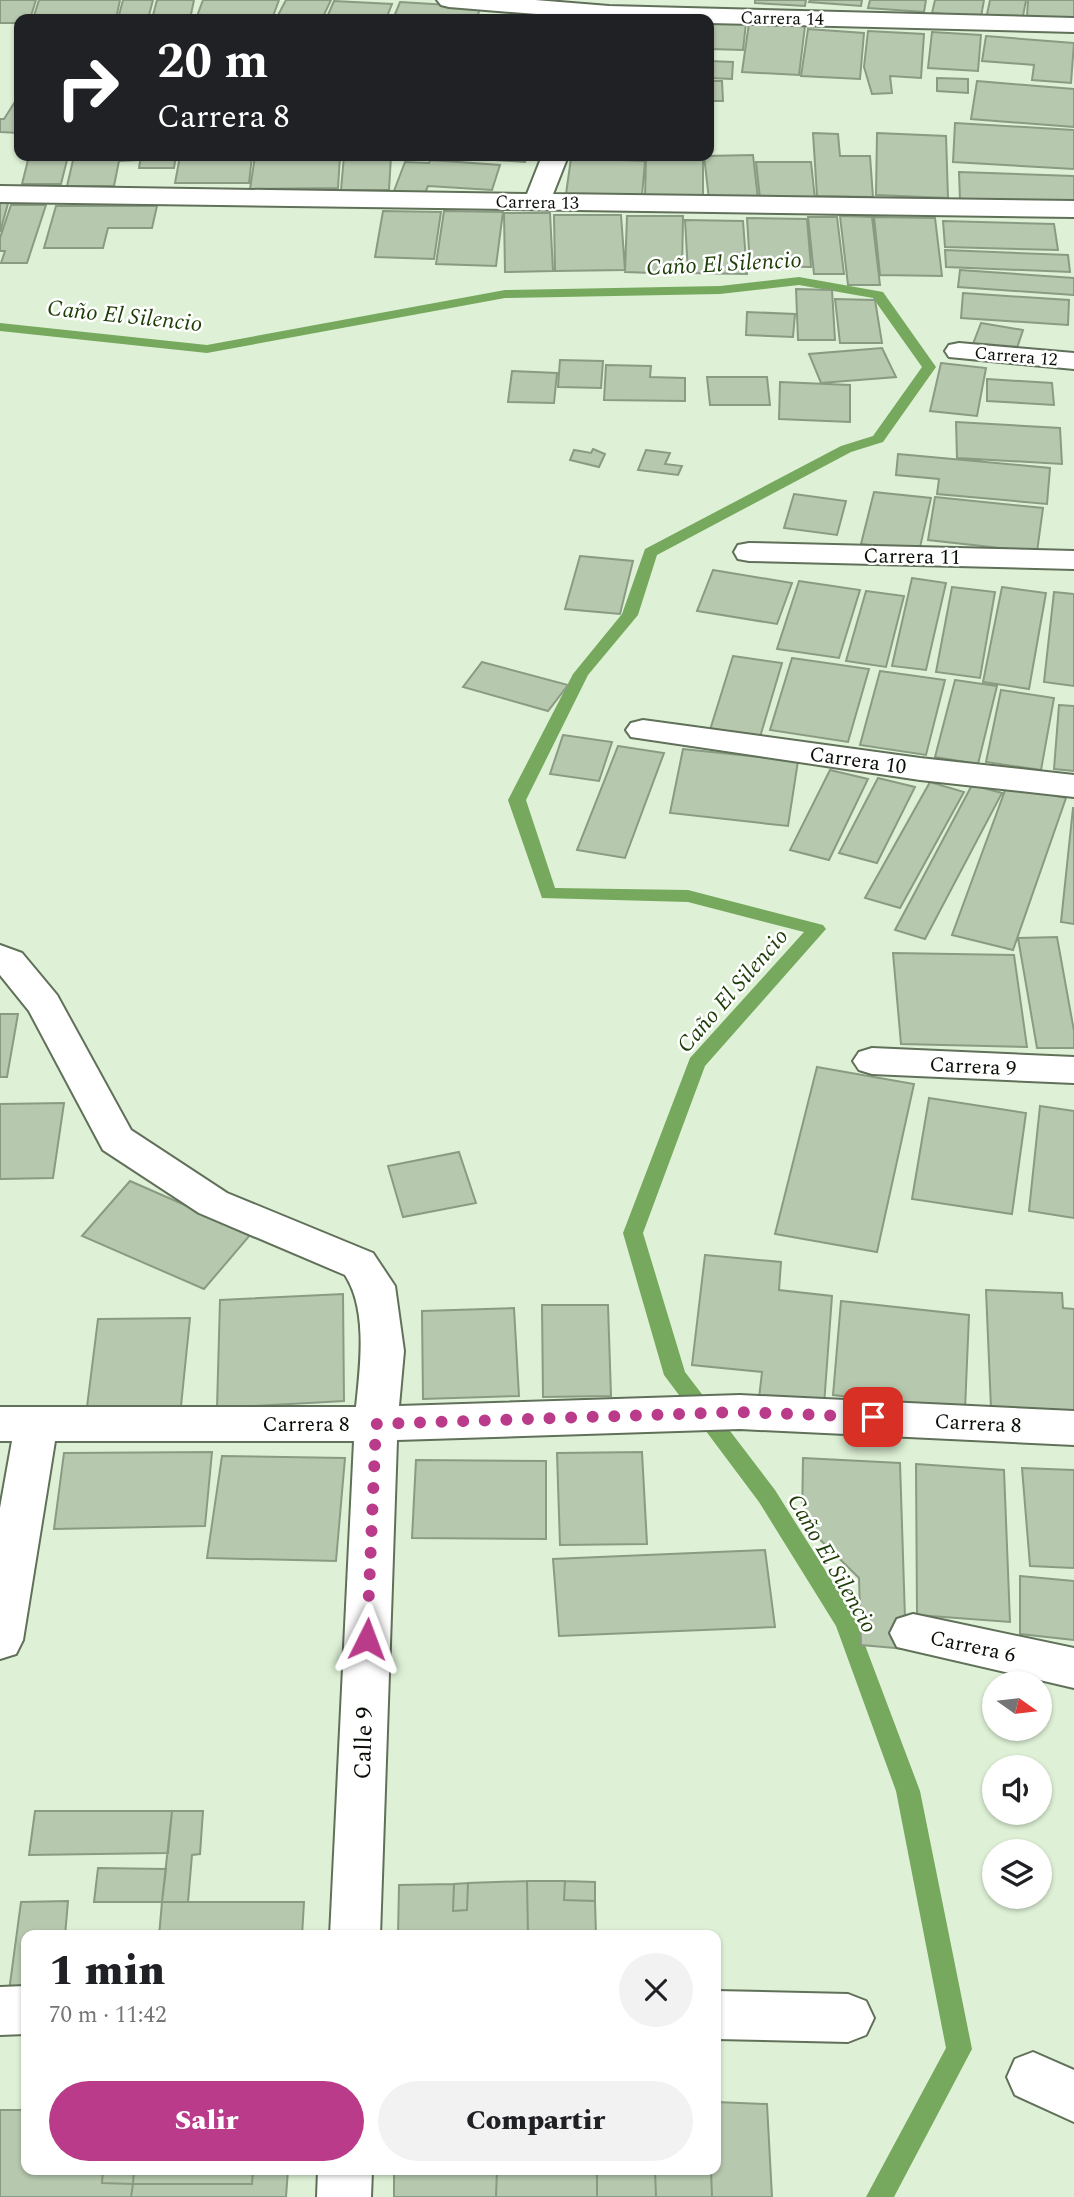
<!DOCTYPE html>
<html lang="es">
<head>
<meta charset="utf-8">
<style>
  body { margin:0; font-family:Spectral,serif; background:#f2f2f2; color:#202124; height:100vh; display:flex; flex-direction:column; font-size:26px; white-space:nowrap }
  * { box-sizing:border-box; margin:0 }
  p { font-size:23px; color:#757577 }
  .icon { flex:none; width:38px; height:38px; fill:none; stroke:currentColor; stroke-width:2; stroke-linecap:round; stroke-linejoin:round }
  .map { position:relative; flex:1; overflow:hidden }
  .panel { position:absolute; left:21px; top:1930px; width:700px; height:245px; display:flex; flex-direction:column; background:#fff; border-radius:14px; box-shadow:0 2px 5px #0004 }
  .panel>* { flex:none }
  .hud { position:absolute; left:14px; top:14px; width:700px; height:147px; border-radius:14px; box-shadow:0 2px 5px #0004; background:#202124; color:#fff; overflow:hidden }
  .needle { width:46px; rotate:104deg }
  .tools { position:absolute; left:982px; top:1671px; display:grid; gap:14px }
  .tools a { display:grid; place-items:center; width:70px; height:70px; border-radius:50%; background:#fff; box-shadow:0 2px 5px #0004; font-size:35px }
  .pin { position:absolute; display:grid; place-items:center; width:60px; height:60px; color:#fff; margin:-30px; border-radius:14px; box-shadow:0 4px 10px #0006 }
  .me { position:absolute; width:77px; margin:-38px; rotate:3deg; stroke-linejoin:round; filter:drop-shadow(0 0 5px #0008) }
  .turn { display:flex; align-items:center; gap:24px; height:147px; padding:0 28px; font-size:32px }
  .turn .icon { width:91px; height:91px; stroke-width:2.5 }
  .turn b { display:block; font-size:49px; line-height:60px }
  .round { display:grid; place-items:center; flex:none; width:74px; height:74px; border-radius:37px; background:#f2f2f2 }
  .summary { display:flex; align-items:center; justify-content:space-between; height:119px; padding:0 28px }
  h1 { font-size:42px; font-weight:800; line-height:52px }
  .action { display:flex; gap:14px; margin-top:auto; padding:14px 28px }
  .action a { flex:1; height:80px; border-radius:42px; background:#b93b8a; color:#fff; font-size:28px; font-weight:800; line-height:80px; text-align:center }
  .action a+a { background:#f2f2f2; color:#202124 }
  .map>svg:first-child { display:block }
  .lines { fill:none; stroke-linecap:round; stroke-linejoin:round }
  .stream { fill:#76a85e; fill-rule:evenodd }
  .building { fill:#b6c8ae; stroke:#8a9b83; stroke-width:2 }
  .street-casing { stroke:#607059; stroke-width:4 }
  .street { fill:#fff; fill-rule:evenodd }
  .route { stroke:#b93b8a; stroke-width:12; stroke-dasharray:0 21.6 }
  .labels { text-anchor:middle; stroke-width:5; stroke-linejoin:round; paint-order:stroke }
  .far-street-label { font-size:18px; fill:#090e06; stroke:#fff }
  .street-label { font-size:21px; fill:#090e06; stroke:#fff }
  .water-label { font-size:23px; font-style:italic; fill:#1d3d07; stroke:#fff }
  .near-street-label { font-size:24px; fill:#090e06; stroke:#fff }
</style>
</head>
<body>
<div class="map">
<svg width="1074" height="2197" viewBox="0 0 1074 2197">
  <rect width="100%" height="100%" fill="#def1d6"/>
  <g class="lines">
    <path class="stream" d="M799,277L883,292L936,367L883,442L851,452L657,555L638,615L588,675L526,800L555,888L688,890L823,925L826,929L705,1066L643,1233L685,1372L775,1490L854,1616L920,1791L972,2049L894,2197H866L946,2048L896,1791L836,1626L759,1502L664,1375L623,1233L690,1058L804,932L688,902L542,898L508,800L573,674L622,614L645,549L841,446L873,436L922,367L873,298L799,285L720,294L505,298L207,353L0,331V323L207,345L505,290L720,286Z"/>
  </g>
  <path class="building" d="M0,0H36L30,19H19V23H0Z
    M39,0H120L116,19H33Z
    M123,0H153L148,19H118Z
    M157,0H194L190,19H152Z
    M203,0H279L272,19H196Z
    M286,0H331L322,19H276Z
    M755,0H806L805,6L755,3Z
    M810,0H862L861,6L809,2Z
    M870,0H926L924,12L868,8Z
    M935,0H984L981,17L932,13Z
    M990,0H1026L1022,22L986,19Z
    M1028,0H1074V19L1027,16Z
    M334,1L392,4L386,19L327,17Z
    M400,2L481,7L476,19H393Z
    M513,8L577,13L576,19H510Z
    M709,21L746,23L743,50L709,49Z
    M749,23L805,26L799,75L742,72Z
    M808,29L864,33L860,79L801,76Z
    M868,31L924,34L921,78L890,76L892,93L872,94L864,67Z
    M932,32L981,35L978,71L928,68Z
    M986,36L1074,43L1071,83L1032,80L1034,65L982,61Z
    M709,61L733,62L732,79L709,78Z
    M937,78L968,79V93L937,91Z
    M709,81H722L723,101H709Z
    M977,81L1074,89V127L971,119Z
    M18,97L19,133L0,132V119H4Z
    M955,123L1074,130V169L953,162Z
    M813,133L838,134L840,156H870L873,197L817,196Z
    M877,133L946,136L948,198L876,195Z
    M753,155L758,199H709L704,156Z
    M29,156H68L61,184H22Z
    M74,156H138L137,160L119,161L114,186H67Z
    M141,156H176L174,168H139Z
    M180,156H252L249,183H175Z
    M255,156H340L338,188L250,189Z
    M344,156H391L389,190H341Z
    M483,156H527L525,162L482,159Z
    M571,158L645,161L642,196L566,194Z
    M646,158H703V199L645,198Z
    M430,160L500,165L492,190L428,186L425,193L394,191L405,162L429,163Z
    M756,162H811L815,199L760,198Z
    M959,172L1074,176V205L960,200Z
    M0,200H9L0,232Z
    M11,205H46L27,263H1L5,251H0V238Z
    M56,206H157L152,228H108L103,248H44Z
    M383,211L441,212L434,259L375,257Z
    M444,211L503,212L496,266L436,264Z
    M504,213H550L553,271L505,272Z
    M554,215H621L625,270L555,271Z
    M627,216H683L682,274L625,272Z
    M840,216L872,217L880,285H848Z
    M808,217H837L844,274H814Z
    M874,217L935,218L942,276L880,275Z
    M747,218L807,219L811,267L750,266Z
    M685,220L743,221L747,274L688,273Z
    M943,221L1054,224L1058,250L945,247Z
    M945,250L1068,255L1070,272L946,267Z
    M960,270L1074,278V295L958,287Z
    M796,289L832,290L835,340H798Z
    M963,293L1069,300L1068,325L961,318Z
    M835,299L875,300L882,343H840Z
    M747,312L795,314L793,337L746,335Z
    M981,323L1023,330L1016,351L973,344Z
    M882,348L896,377L821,383L809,354Z
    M560,360L603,361L601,388L558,387Z
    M941,363L986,368L977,416L930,411Z
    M606,365L651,366L650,377L685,378V401L604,400Z
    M512,371L557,373L554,403L508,402Z
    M707,377H767L770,405H710Z
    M987,379L1052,383L1054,405L987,401Z
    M780,382L850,385V422L779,419Z
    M956,422L1060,428L1062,464L957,458Z
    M593,449L605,454L599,467L570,460L574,450L591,453Z
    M646,450L670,453L665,464L682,466L678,475L638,470Z
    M898,454L1050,468L1047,504L937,494L939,479L896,475Z
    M874,492L931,498L919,552L861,544Z
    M794,494L846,501L837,535L784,528Z
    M935,497L1043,508L1037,552L928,540Z
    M580,556L633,561L620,614L565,609Z
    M713,570L792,583L777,624L697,611Z
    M912,578L946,583L926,670L892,666Z
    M799,581L860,590L839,658L777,649Z
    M952,587L995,592L980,678L936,672Z
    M1002,587L1046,593L1029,689L983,682Z
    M866,591L904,596L886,667L846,661Z
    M1054,592L1074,594V686L1044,682Z
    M733,656L782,663L760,737L710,730Z
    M792,658L869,669L848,742L770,730Z
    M482,662L568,685L548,711L463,687Z
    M880,671L945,680L926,755L860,745Z
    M955,680L997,686L978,764L935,757Z
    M1001,690L1054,698L1041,770L986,762Z
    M1059,705L1074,706V771L1054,769Z
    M563,735L612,742L599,781L550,774Z
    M618,746L664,753L625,858L577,850Z
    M683,749L798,761L788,826L670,813Z
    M830,770L868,779L829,860L790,850Z
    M878,778L915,787L877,863L839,853Z
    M930,782L964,792L900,908L865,898Z
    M972,785L1002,793L925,939L895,930Z
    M1007,785L1066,798L1013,950L952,935Z
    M1073,808H1074V924L1061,922Z
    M1057,937L1074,1031V1048H1037L1018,938Z
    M893,953L1014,955L1027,1047L901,1044Z
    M0,1014H18L7,1077H0Z
    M817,1067L914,1084L877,1252L775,1234Z
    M929,1098L1026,1113L1012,1214L912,1199Z
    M64,1103L53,1178L0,1179V1104Z
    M1040,1106L1074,1111V1218L1029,1211Z
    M459,1152L476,1203L403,1217L388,1166Z
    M130,1181L251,1234L204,1289L82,1236Z
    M705,1255L781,1262L779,1290L832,1296L824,1405L759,1398L762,1372L692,1365Z
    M986,1290L1062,1293L1063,1308L1074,1309V1414L991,1408Z
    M343,1294L344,1401L217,1408L220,1300Z
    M841,1301L969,1315L965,1410L833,1395Z
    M542,1305H608L611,1396L543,1397Z
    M514,1308L519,1396L423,1399L422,1311Z
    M190,1318L181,1406L87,1407L98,1319Z
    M212,1452L205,1526L54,1529L64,1453Z
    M642,1452L647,1544L560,1545L557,1453Z
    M222,1456L345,1458L336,1561L207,1558Z
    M803,1458L900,1463L906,1649L861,1645L859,1578L802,1522Z
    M416,1460L546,1461V1539L412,1538Z
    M916,1464L1004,1470L1010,1622L917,1615Z
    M1022,1468L1074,1470V1568L1030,1566Z
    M765,1550L775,1627L559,1636L553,1559Z
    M1020,1576L1074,1581V1640L1020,1634Z
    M35,1811H172L168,1853L29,1855Z
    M172,1811H203L200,1854L192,1855L188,1902H162Z
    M98,1868L166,1869L162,1902H94Z
    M527,1881L528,1936H398L399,1885L454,1884L453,1911L467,1910L468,1883Z
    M527,1881H565L564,1900L595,1901L596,1936H528Z
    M565,1881L595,1882V1901L564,1900Z
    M468,1883L467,1910L453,1911L454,1884Z
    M68,1901L65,1936H26V2006H7L21,1902Z
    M162,1902H304L302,1936H159Z
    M716,2102L767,2104L772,2197H712L711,2170H716Z
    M0,2110H26V2170H103L102,2183L133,2184L131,2197H0Z
    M103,2170H134L133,2184L102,2183Z
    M134,2170H253L252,2184H133Z
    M253,2170H288L286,2197H131L133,2184H252Z
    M394,2170H497L496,2197H394Z
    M497,2170H597V2197H496Z
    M597,2170H655L656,2197H597Z
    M655,2170H711L712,2197H656Z"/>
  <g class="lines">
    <g class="street-casing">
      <path id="street" d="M437,0H535L609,6L1074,18V32L709,23V19H599L449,7L441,5Z
        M542,156H568L553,194L1074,201V217L0,202V186L527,194Z
        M959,343L1074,353V369L949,357L945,351L949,345Z
        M749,543L1074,551V569L749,561L738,559L734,552L738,545Z
        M643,720L920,758L1074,775V797L920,780L631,737L626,730L631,723Z
        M0,945L22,953L57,995L131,1130L227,1193L373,1253L395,1286L404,1351L399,1406L740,1395L1074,1411V1445L740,1429L397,1440L380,1936H330L354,1441H55L23,1640L16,1654L0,1659V1508L12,1441H0V1407H356C360,1367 368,1310 345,1275L199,1213L103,1150L29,1011L0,975Z
        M872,1048L1074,1057V1083L872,1074L859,1070L853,1061L859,1052Z
        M913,1614L1074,1648V1688L897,1647L890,1633L897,1619Z
        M26,1986V2034L0,2035V1987Z
        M716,1991L848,1994L866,2001L874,2018L866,2035L848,2042L716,2039Z
        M1033,2052L1074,2070V2122L1015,2095L1007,2077L1015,2059Z
        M318,2170H372L371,2197H317Z"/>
    </g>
    <use href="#street" class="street"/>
  </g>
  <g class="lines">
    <path class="route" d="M367,1639L376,1424L740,1412L873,1417"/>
  </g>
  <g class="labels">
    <g class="far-street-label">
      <text transform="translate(782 18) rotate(1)" y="6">Carrera 14</text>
      <text transform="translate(537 202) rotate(1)" y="6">Carrera 13</text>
      <text transform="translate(1016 356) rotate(5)" y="6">Carrera 12</text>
    </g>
    <g class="street-label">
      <text transform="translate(912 556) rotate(1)" y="7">Carrera 11</text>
      <text transform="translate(858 760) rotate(8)" y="7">Carrera 10</text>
      <text transform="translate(973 1066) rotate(3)" y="7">Carrera 9</text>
      <text transform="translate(978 1423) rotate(3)" y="7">Carrera 8</text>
      <text x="306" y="1431">Carrera 8</text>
      <text transform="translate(973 1646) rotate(12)" y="7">Carrera 6</text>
    </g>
    <g class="water-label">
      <text transform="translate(724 263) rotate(-3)" y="8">Caño El Silencio</text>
      <text transform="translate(125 315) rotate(6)" y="8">Caño El Silencio</text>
      <text transform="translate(732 990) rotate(-49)" y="8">Caño El Silencio</text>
      <text transform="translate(833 1563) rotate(60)" y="8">Caño El Silencio</text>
    </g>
    <g class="near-street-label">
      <text transform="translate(363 1743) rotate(-88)" y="8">Calle 9</text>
    </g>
  </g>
</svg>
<div class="tools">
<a><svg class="needle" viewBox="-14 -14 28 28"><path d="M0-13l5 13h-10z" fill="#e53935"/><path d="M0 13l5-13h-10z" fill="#757577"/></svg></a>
<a><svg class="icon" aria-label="sound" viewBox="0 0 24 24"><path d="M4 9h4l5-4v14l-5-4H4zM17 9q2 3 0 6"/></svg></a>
<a><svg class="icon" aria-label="layers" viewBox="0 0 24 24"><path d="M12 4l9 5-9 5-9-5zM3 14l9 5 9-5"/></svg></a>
</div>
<div class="pin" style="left:873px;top:1417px;background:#d93025"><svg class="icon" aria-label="arrive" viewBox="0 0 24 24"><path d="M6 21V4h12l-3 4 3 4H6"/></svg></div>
<svg class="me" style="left:367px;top:1639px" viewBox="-20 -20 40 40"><path d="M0-17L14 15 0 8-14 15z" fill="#b93b8a" stroke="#fff" stroke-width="4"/></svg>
<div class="hud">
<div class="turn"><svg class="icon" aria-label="right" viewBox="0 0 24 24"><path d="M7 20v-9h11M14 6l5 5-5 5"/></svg><div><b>20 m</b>Carrera 8</div></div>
</div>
<section class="panel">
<div class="summary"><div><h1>1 min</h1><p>70 m · 11:42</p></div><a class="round"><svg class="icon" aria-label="close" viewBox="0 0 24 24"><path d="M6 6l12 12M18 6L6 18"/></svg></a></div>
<div class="action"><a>Salir</a><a>Compartir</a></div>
</section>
</div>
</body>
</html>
